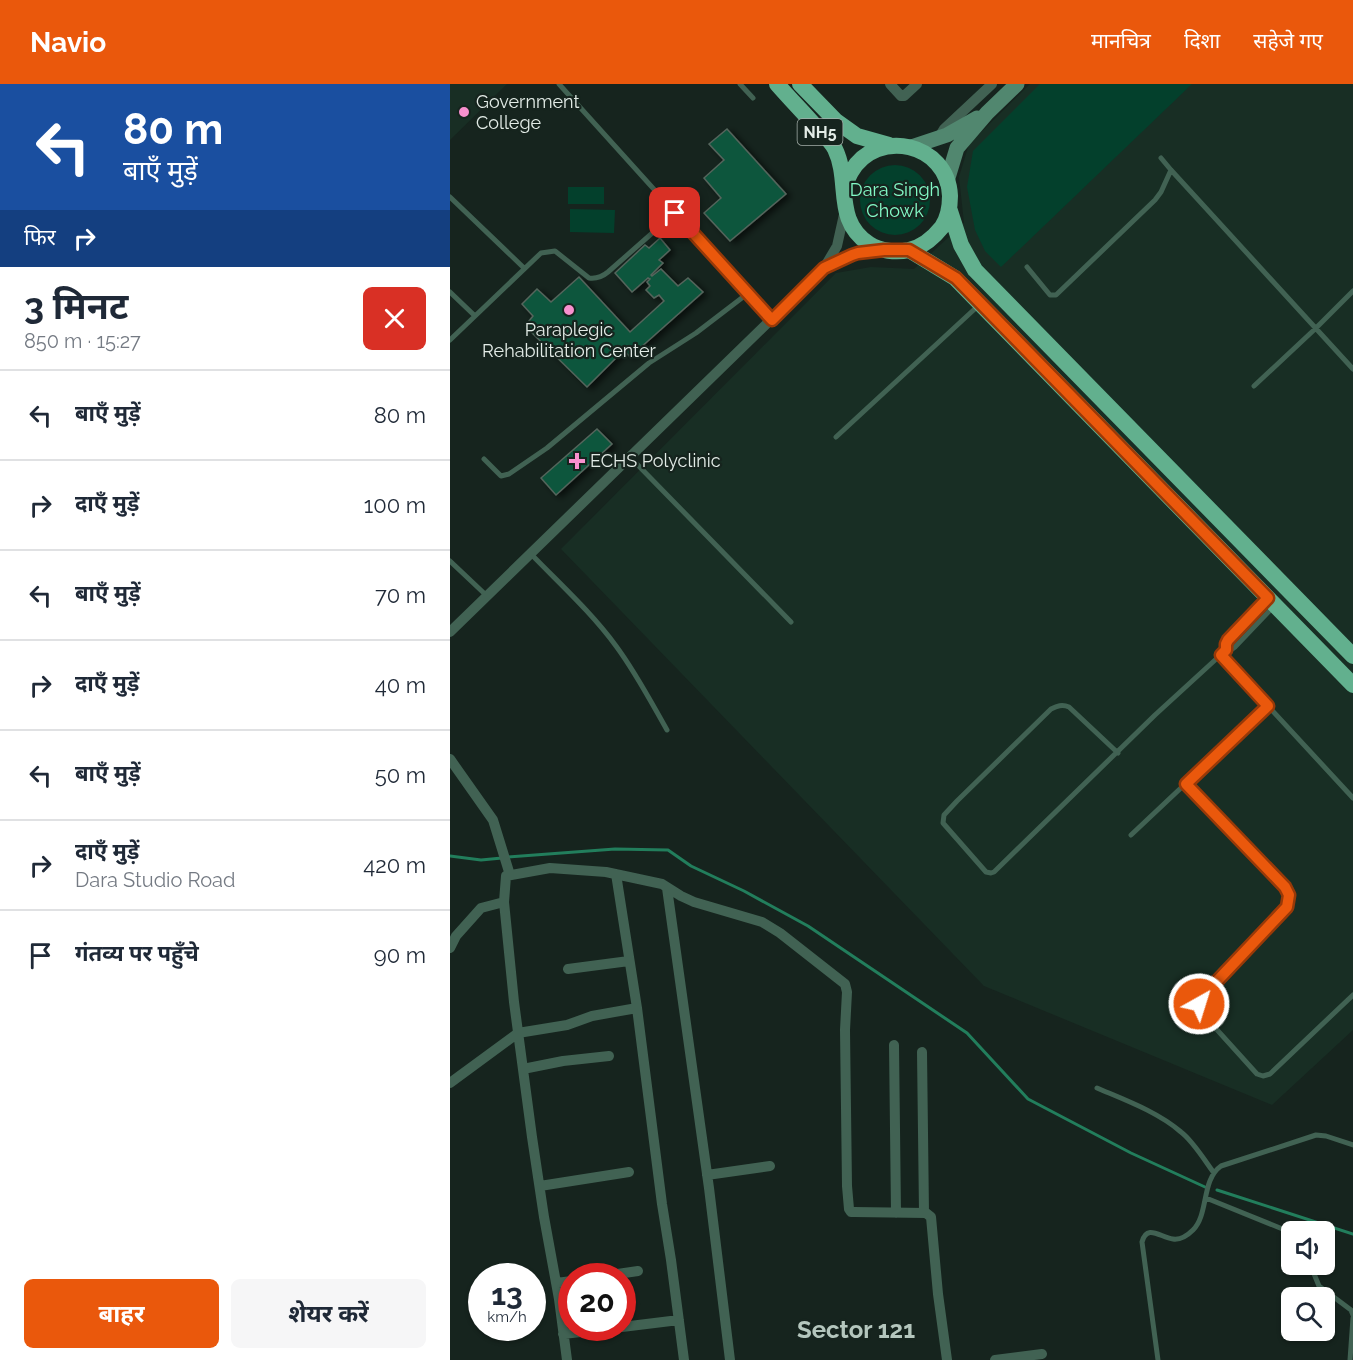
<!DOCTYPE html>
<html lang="hi">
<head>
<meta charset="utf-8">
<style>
  body { margin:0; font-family:Raleway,"Noto Sans Devanagari",sans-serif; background:#f6f6f7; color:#1f2937; height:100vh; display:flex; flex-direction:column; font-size:22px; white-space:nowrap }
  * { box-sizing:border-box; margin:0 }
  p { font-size:20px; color:#747a83 }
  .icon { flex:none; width:33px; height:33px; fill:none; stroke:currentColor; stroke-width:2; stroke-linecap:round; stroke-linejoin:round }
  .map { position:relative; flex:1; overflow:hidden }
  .side { display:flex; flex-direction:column; background:#fff; width:450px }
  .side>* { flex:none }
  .banner { background:#1a4fa0; color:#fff; overflow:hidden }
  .tools { position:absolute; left:831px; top:1137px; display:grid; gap:12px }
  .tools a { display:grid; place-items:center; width:54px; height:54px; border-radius:9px; background:#fff; box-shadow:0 2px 4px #0004; font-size:30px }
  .speed { position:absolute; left:18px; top:1179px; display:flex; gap:12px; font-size:30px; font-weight:700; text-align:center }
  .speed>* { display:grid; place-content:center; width:78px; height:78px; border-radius:50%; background:#fff; box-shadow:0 2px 4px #0004; line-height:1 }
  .speed small { font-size:15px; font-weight:400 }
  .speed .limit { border:9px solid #d22; background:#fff; color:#111 }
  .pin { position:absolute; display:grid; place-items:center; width:51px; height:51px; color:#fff; margin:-26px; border-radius:12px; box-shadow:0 3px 9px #0006 }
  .me { position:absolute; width:66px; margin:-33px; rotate:39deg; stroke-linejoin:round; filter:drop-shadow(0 0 4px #0008) }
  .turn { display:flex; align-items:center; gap:21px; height:126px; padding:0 24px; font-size:27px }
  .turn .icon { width:78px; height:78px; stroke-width:2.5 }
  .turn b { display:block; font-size:42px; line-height:51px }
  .then { display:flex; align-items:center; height:57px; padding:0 24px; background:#0003; gap:12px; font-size:22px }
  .round { display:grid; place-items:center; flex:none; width:63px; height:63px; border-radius:9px; background:#f6f6f7 }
  .summary { display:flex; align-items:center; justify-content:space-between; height:102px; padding:0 24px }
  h1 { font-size:36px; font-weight:700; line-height:45px }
  .primary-button { display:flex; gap:12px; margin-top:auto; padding:12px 24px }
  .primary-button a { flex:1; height:69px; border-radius:9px; background:#ea580c; color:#fff; font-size:24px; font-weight:700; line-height:69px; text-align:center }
  .primary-button a+a { background:#f6f6f7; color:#1f2937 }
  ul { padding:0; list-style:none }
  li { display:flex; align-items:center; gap:18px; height:90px; padding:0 24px; border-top:2px solid #e0e1e3 }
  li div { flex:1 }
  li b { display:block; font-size:22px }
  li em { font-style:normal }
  header { display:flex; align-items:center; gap:36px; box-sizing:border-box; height:84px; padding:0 30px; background:#ea580c; color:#fff }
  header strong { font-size:28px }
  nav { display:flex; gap:33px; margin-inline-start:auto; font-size:21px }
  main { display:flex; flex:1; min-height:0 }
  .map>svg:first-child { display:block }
  .built { fill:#182e24 }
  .green { fill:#03402c }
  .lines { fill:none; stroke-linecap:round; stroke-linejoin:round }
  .stream { stroke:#227e5c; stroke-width:3 }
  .building { fill:#0d563d; stroke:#54655c; stroke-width:1.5; filter:url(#shadow) }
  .service { stroke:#416253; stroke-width:5 }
  .minor { stroke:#416253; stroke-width:10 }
  .secondary { stroke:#51876f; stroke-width:15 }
  .trunk { stroke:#62b08e; stroke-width:16 }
  .route-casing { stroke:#983908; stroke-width:15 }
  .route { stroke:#ea580c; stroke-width:10 }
  .poi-dot { fill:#f790ce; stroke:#16241e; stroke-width:2 }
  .labels { text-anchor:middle; stroke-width:4.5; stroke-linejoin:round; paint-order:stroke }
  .shield { fill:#16241e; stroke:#a5afaa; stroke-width:1.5 }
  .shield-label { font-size:16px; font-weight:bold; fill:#e2ebe6 }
  .poi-label { font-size:18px; fill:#e2ebe6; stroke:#16241e; text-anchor:start }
  .park-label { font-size:18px; fill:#83fac7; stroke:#16241e }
  .district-label { font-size:24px; font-weight:bold; fill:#b4c6bd; stroke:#16241e }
</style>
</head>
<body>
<header>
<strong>Navio</strong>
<nav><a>मानचित्र</a><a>दिशा</a><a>सहेजे गए</a></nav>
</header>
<main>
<section class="side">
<div class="banner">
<div class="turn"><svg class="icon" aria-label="left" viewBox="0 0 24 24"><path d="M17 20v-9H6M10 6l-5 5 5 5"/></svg><div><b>80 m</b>बाएँ मुड़ें</div></div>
<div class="then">फिर<svg class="icon" aria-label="right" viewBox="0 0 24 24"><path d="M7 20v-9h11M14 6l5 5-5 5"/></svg></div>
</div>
<div class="summary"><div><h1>3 मिनट</h1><p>850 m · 15:27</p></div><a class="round" style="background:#d93025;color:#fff"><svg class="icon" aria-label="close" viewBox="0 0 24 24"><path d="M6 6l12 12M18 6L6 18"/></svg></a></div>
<ul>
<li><svg class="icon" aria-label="left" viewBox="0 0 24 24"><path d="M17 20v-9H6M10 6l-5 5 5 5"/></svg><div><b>बाएँ मुड़ें</b></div><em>80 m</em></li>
<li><svg class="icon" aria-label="right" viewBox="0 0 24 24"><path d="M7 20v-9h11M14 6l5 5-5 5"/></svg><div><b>दाएँ मुड़ें</b></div><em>100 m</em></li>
<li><svg class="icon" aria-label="left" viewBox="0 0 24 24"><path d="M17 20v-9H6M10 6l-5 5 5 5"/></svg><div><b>बाएँ मुड़ें</b></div><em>70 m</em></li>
<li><svg class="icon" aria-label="right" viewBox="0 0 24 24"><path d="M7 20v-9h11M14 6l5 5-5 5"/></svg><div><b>दाएँ मुड़ें</b></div><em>40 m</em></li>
<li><svg class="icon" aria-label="left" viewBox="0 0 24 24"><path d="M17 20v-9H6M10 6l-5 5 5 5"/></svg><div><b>बाएँ मुड़ें</b></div><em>50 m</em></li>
<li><svg class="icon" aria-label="right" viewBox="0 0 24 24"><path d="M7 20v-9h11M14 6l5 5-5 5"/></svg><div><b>दाएँ मुड़ें</b><p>Dara Studio Road</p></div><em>420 m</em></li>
<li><svg class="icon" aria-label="arrive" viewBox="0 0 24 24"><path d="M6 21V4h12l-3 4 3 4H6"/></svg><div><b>गंतव्य पर पहुँचे</b></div><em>90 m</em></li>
</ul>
<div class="primary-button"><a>बाहर</a><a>शेयर करें</a></div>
</section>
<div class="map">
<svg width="903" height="1276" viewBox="0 0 903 1276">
  <defs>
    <filter id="shadow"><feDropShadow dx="4.5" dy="2.5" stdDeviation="3" flood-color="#0009"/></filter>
  </defs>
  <rect width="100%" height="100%" fill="#16241e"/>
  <path class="built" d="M0,0H57L0,56Z
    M580,0H903V946L822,1021L534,902L111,465L386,189L421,183L464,185L514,139L509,93L519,60Z"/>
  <path class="green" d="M590,0H742L551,183L535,167L525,146L517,103L523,67Z
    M410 116a35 35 0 1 1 70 0a35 35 0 1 1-70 0Z
    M118,103H154V120H118Z
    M120,125L165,126L164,149L120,148Z"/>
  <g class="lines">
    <path class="stream" d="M0,772L31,776L52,774
      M58,773L165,765L218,766L241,782L294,807L358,842L517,949L578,1015L681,1069L755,1103
      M767,1106L903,1150"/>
  </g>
  <path class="building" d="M277,45L336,110L280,157L254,129L271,114L254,94L274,76L259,60Z
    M210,154L220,166L209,176L213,179L201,191L202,192L211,185L228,202L238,194L253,208L180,273L174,266L137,303L75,242L83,232L72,220L87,205L101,218L129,193L180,248L214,217L209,211L204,214L196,206L200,202L197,198L200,195L198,194L182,208L165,189L195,161L199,164Z
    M147,345L162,360L106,411L91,394Z"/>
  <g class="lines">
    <path class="service" d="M109,0L321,235
      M290,0L303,14
      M711,74L721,86L903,285
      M0,113L74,184
      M577,183L600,211H606L705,116L711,108L721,86
      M0,208L25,232
      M0,256L91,169L105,167L139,194C147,195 152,193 158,188L225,129
      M804,302L865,245L903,207
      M386,353L529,221
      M180,373L341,538
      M34,375L51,392L59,390L97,364L199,279L246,249L297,210
      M81,470C110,500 142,529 166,562C186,589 201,618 217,646
      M0,477L37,512
      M776,566V560L778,556L815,516
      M771,571L903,714
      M668,669L619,623C612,620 607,622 601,625L507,717L494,731L493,739L536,788L541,789L544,788L705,631L776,566H781L785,563L824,522
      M736,700L835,803L839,811L837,823L751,914L749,920L750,927L807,990L813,992L820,990L903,911
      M681,751L818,622
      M647,1004C675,1016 708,1028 731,1048C743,1057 755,1077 764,1089
      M756,1114L835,1146L842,1150
      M860,1180L869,1202L901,1226L903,1231
      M708,1276L692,1158C697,1139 711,1154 723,1155C730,1156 738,1151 743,1146C759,1130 751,1096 771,1082L866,1051L876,1052L903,1061
      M900,1276L903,1234"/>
    <path class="minor" d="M440,0L451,12H454L467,0
      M489,53L494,45L542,0
      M375,184L402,171L431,167
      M0,548L374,184L387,162L395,126
      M0,675L43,736L60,791
      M166,790L187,924L212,1120L221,1176L234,1276
      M217,804L259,1104L280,1276
      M0,864L6,852L31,824L54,818
      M118,885L179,877
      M444,961L446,1129
      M472,968L474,1129
      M73,985L113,977L159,972
      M0,999L68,949L117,941L142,932L187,924
      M257,1091L320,1082
      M90,1102L179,1088
      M154,1192L188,1187
      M106,1199L122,1197
      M172,1243L229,1236
      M113,1250L167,1244
      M117,1276L109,1215L94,1133L82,1053L64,918L54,818L56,792L100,784L156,788L212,800L231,812L244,818L312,838L330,849L395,900L397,908L395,946L397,1102L399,1125L401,1128H404L476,1129L481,1133L488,1210L497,1276
      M545,1276L592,1270"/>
    <path class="secondary" d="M461,63L497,51L527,34
      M497,97L507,64L537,29L567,0"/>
    <path class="trunk" d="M327,0C340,15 354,29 367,44C373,50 381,57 385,65C401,98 383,136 419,160C430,167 446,169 459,166C473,163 484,153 492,143C498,134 500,122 500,112C498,59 427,43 401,88C398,93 396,100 394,105
      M350,0L386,37L407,52L439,61
      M499,124L511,161L525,186L903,572
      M459,166L505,194L903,601"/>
  </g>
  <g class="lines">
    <g class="route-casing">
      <path id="route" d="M225,129L322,236L374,184L402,171L408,169L434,166H459L506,194L818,514L778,556L776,560V566L771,571L818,622L736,700L835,803L839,811L837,823L751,914L749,920"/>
    </g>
    <use href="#route" class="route"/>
  </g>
  <g class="poi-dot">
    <circle cx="14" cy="28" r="6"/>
    <circle cx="119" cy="226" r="6"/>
    <path d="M124 368h6v6h6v6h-6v6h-6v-6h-6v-6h6z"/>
  </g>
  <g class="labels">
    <rect class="shield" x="347.5" y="35" width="45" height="26" rx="4.5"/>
    <g class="shield-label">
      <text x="370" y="54">NH5</text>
    </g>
    <g class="poi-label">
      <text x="26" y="24">Government<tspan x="26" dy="21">College</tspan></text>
      <text x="119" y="252" text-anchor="middle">Paraplegic<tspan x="119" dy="21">Rehabilitation Center</tspan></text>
      <text x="140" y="383">ECHS Polyclinic</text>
    </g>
    <g class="park-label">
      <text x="445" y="112">Dara Singh<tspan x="445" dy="21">Chowk</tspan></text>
    </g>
    <g class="district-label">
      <text x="406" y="1254">Sector 121</text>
    </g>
  </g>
</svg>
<div class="tools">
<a><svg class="icon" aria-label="sound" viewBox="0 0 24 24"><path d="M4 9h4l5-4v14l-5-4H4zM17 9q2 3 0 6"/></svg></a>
<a><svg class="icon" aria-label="search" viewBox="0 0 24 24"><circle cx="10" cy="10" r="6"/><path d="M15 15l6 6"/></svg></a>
</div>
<div class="speed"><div>13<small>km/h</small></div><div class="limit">20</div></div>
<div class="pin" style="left:225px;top:129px;background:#d93025"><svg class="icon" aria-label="arrive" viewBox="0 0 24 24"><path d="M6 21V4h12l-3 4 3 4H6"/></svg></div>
<svg class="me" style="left:749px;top:920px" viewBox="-20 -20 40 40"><circle r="17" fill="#ea580c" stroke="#fff" stroke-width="3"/><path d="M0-11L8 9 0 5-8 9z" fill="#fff"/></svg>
</div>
</main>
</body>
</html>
